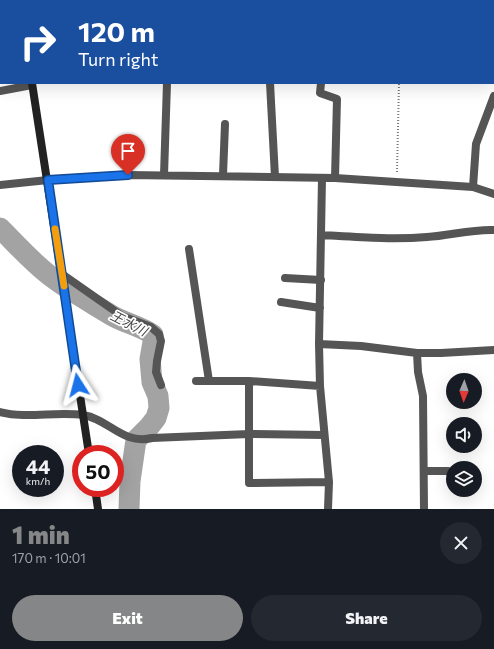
<!DOCTYPE html>
<html lang="en">
<head>
<meta charset="utf-8">
<style>
  body { margin:0; font-family:Commissioner,"Noto Sans JP",sans-serif; background:#242831; color:#f1f3f6; height:100vh; display:flex; flex-direction:column; font-size:15px; white-space:nowrap }
  * { box-sizing:border-box; margin:0 }
  p { font-size:13px; color:#9ea1a6 }
  .icon { flex:none; width:22px; height:22px; fill:none; stroke:currentColor; stroke-width:2; stroke-linecap:round; stroke-linejoin:round }
  .map { position:relative; height:509px; overflow:hidden }
  .side { display:flex; flex-direction:column; background:#171b24; flex:1 }
  .side>* { flex:none }
  .guide { position:absolute; left:0px; top:0px; width:494px; height:84px; box-shadow:0 4px 16px #0002; background:#1a4fa0; color:#fff; overflow:hidden }
  .needle { width:26px; rotate:182deg }
  .controls { position:absolute; left:446px; top:373px; display:grid; gap:8px }
  .controls a { display:grid; place-items:center; width:36px; height:36px; border-radius:50%; background:#171b24; box-shadow:0 4px 16px #0002; font-size:20px }
  .speed { position:absolute; left:12px; top:445px; display:flex; gap:8px; font-size:20px; font-weight:700; text-align:center }
  .speed>* { display:grid; place-content:center; width:52px; height:52px; border-radius:50%; background:#171b24; box-shadow:0 4px 16px #0002; line-height:1 }
  .speed small { font-size:10px; font-weight:400 }
  .speed .limit { border:6px solid #d22; background:#fff; color:#111 }
  .pin { position:absolute; display:grid; place-items:center; width:34px; height:34px; color:#fff; margin:-41px -17px; border-radius:50% 50% 50% 0; rotate:-45deg; box-shadow:0 0 4px #0007 }
  .pin .icon { rotate:45deg }
  .me { position:absolute; width:44px; margin:-22px; rotate:351deg; stroke-linejoin:round; filter:drop-shadow(0 0 3px #0008) }
  .turn { display:flex; align-items:center; gap:14px; height:84px; padding:0 12px; font-size:18px }
  .turn .icon { width:52px; height:52px; stroke-width:2.5 }
  .turn b { display:block; font-size:28px; line-height:34px }
  .round { display:grid; place-items:center; flex:none; width:42px; height:42px; border-radius:21px; background:#242831 }
  .overview { display:flex; align-items:center; justify-content:space-between; height:68px; padding:0 12px }
  h1 { font-size:24px; font-weight:800; line-height:30px; color:#858687 }
  .action { display:flex; gap:8px; margin-top:auto; padding:8px 12px }
  .action a { flex:1; height:46px; border-radius:24px; background:#858687; color:#fff; font-size:16px; font-weight:800; line-height:46px; text-align:center }
  .action a+a { background:#242831; color:#f1f3f6 }
  .map>svg:first-child { display:block }
  .lines { fill:none; stroke-linecap:round; stroke-linejoin:round }
  .river { stroke:#a3a3a3; stroke-width:21 }
  .path { stroke:#777; stroke-width:2; stroke-dasharray:1 2; stroke-linecap:butt }
  .street { stroke:#555; stroke-width:8 }
  .secondary { stroke:#222; stroke-width:8 }
  .route-casing { stroke:#114b97; stroke-width:10 }
  .route { stroke:#1a73e8; stroke-width:7 }
  .slow { stroke:#f59e0b; stroke-width:7 }
  .labels { text-anchor:middle; stroke-width:3.5; stroke-linejoin:round; paint-order:stroke }
  .water-label { font-size:13px; font-style:italic; fill:#444; stroke:#fff }
</style>
</head>
<body>
<div class="map">
<svg width="494" height="509" viewBox="0 0 494 509">
  <rect width="100%" height="100%" fill="#fff"/>
  <g class="lines">
    <path class="river" d="M0,228C16,244 31,261 49,275C68,290 90,302 111,315C124,323 141,326 153,335V342L150,359L152,382L158,396L159,408L156,418L149,427L136,440L130,481L129,509"/>
    <path class="path" d="M493,60H494
      M397,172L399,83"/>
    <path class="street" d="M174,0V1
      M310,0L319,1
      M282,1L283,0
      M409,1V0
      M270,83L275,177
      M321,83L320,93L337,99L335,178
      M0,91L32,85
      M164,175L167,83
      M223,175L225,124
      M322,178L319,344L320,386L329,482L328,509
      M0,185L48,180L128,175L335,178L473,187L494,194
      M473,187L476,144L494,96
      M321,235C356,237 392,240 427,237C449,236 471,229 494,230
      M189,249L209,381
      M62,274L122,316L151,327L159,334L161,341L157,361L156,372L161,385
      M285,278L321,280
      M281,302L320,308
      M319,344L361,346L417,353
      M196,381H249L320,386
      M249,381V483L329,482
      M0,412C27,419 56,411 83,415C109,419 122,445 152,438L249,434L324,435
      M424,471H448
      M424,509L423,396L418,372L417,353H441L494,350"/>
    <path class="secondary" d="M18,0L19,1
      M32,83L89,454
      M95,488L98,509"/>
  </g>
  <g class="lines">
    <g class="route-casing">
      <path id="route" d="M78,385L48,180L128,175"/>
    </g>
    <use href="#route" class="route"/>
    <path class="slow" d="M55,229L64,286"/>
  </g>
  <g class="labels">
    <g class="water-label">
      <text transform="translate(129 323) rotate(27)" y="5">王水川</text>
    </g>
  </g>
</svg>
<div class="controls">
<a><svg class="needle" viewBox="-14 -14 28 28"><path d="M0-13l5 13h-10z" fill="#e53935"/><path d="M0 13l5-13h-10z" fill="#9ea1a6"/></svg></a>
<a><svg class="icon" aria-label="sound" viewBox="0 0 24 24"><path d="M4 9h4l5-4v14l-5-4H4zM17 9q2 3 0 6"/></svg></a>
<a><svg class="icon" aria-label="layers" viewBox="0 0 24 24"><path d="M12 4l9 5-9 5-9-5zM3 14l9 5 9-5"/></svg></a>
</div>
<div class="speed"><div>44<small>km/h</small></div><div class="limit">50</div></div>
<div class="pin" style="left:128px;top:175px;background:#d93025"><svg class="icon" aria-label="arrive" viewBox="0 0 24 24"><path d="M6 21V4h12l-3 4 3 4H6"/></svg></div>
<svg class="me" style="left:78px;top:385px" viewBox="-20 -20 40 40"><path d="M0-17L14 15 0 8-14 15z" fill="#1a73e8" stroke="#fff" stroke-width="4"/></svg>
<div class="guide">
<div class="turn"><svg class="icon" aria-label="right" viewBox="0 0 24 24"><path d="M7 20v-9h11M14 6l5 5-5 5"/></svg><div><b>120 m</b>Turn right</div></div>
</div>
</div>
<section class="side">
<div class="overview"><div><h1>1 min</h1><p>170 m · 10:01</p></div><a class="round"><svg class="icon" aria-label="close" viewBox="0 0 24 24"><path d="M6 6l12 12M18 6L6 18"/></svg></a></div>
<div class="action"><a>Exit</a><a>Share</a></div>
</section>
</body>
</html>
